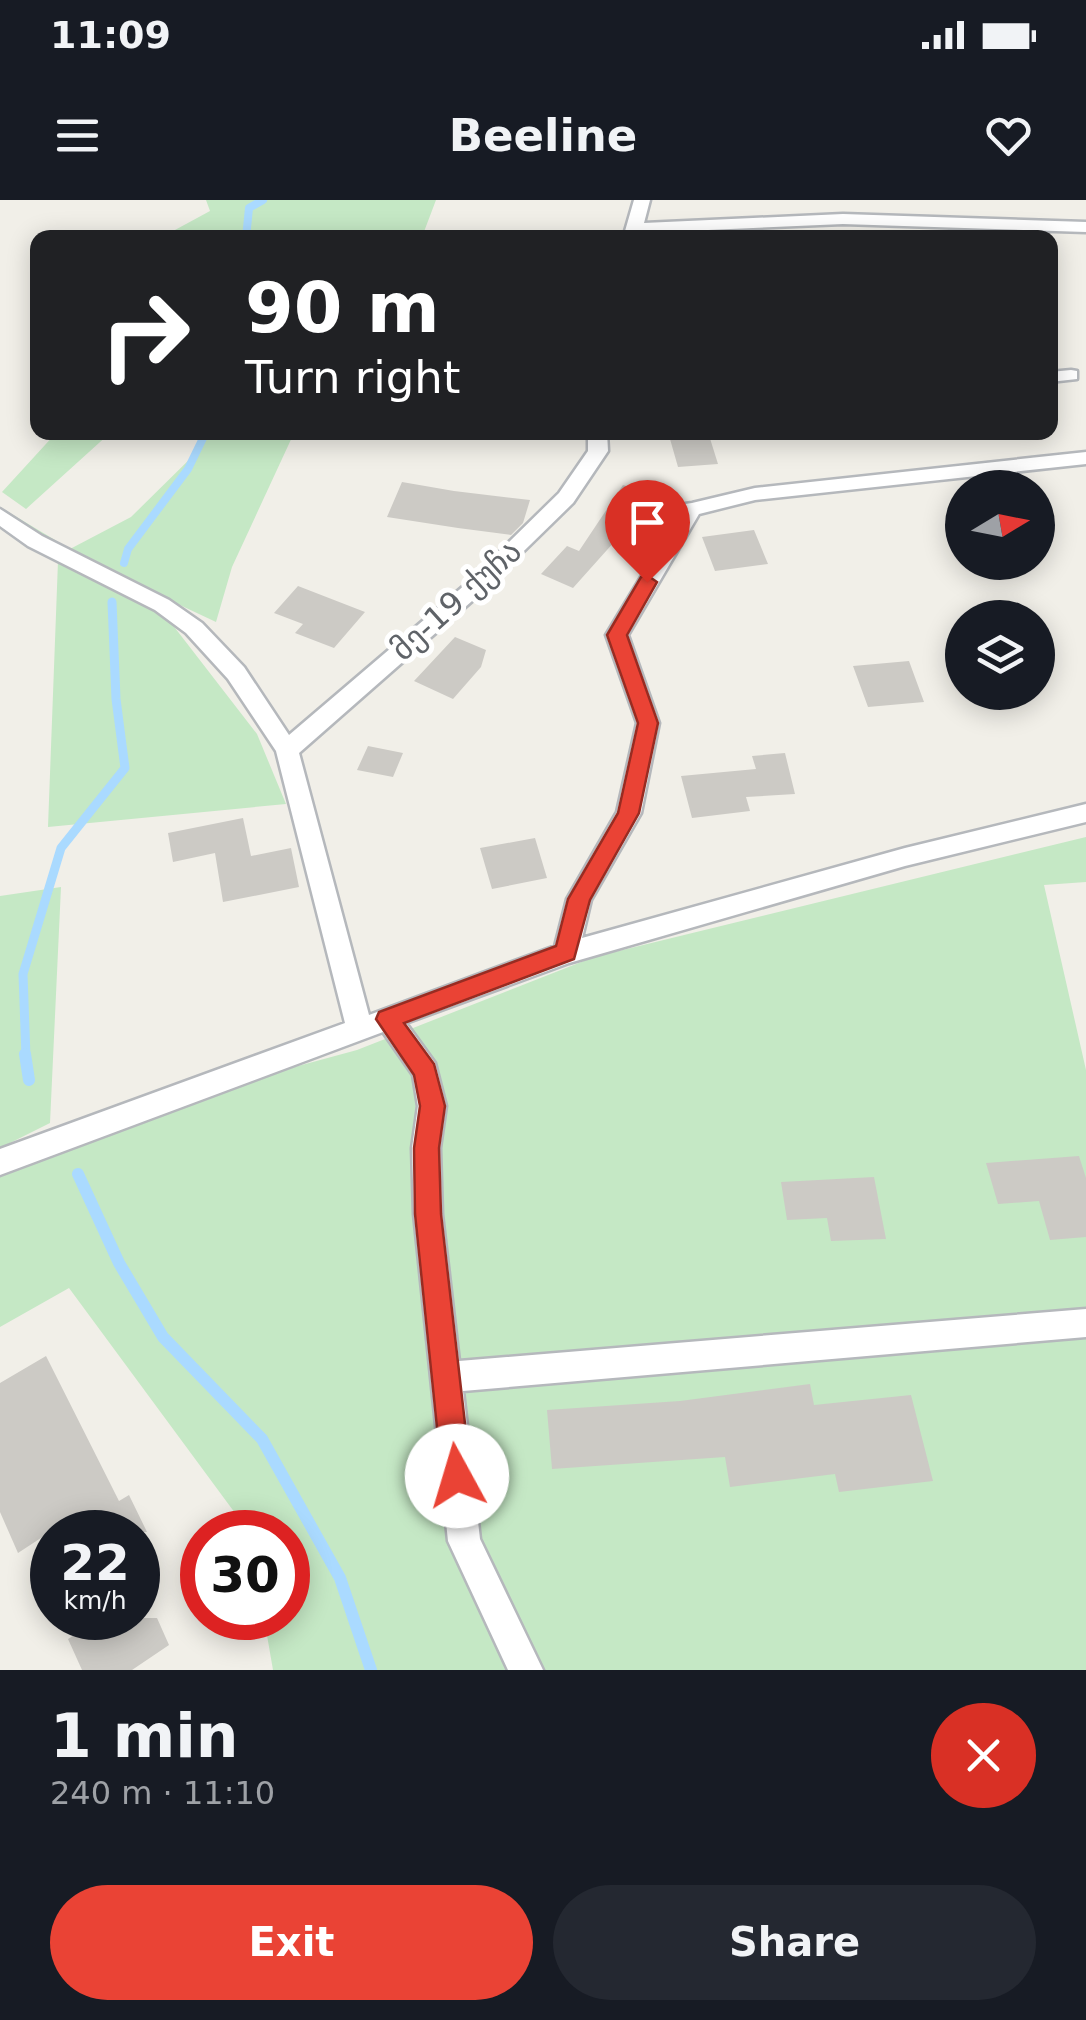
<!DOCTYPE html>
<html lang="en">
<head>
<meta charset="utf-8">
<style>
  body { margin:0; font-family:"DejaVu Sans","Noto Sans Georgian",sans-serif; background:#242831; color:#f1f3f6; height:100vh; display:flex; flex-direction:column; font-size:38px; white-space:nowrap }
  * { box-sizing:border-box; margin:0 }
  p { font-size:32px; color:#9ea1a6 }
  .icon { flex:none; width:55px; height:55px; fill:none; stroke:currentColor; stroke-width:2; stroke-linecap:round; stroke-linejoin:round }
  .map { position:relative; height:1470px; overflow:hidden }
  .sheet { display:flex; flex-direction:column; background:#171b24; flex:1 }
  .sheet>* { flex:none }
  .top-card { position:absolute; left:30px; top:30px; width:1028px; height:210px; border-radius:20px; box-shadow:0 5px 25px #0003; background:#202124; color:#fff; overflow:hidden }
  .needle { width:65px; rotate:80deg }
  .controls { position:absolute; left:945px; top:270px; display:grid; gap:20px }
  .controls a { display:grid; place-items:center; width:110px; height:110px; border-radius:50%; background:#171b24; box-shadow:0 5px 25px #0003; font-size:50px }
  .speed { position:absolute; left:30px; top:1310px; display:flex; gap:20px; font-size:50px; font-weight:700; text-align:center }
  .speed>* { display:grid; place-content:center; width:130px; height:130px; border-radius:50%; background:#171b24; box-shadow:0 5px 25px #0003; line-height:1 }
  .speed small { font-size:25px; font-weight:400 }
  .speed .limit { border:15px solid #d22; background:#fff; color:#111 }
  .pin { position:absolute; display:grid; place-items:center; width:85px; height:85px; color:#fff; margin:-102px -42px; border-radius:50% 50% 50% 0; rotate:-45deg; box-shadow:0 0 10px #0007 }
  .pin .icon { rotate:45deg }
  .me { position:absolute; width:110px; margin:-55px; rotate:354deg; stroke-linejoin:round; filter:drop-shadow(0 0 8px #0008) }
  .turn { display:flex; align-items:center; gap:35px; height:210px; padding:0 50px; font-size:45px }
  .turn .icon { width:130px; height:130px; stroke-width:2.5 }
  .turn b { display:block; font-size:70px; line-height:85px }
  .round { display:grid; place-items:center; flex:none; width:105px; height:105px; border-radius:52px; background:#242831 }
  .headline { display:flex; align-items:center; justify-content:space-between; height:170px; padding:0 50px }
  h1 { font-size:60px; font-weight:800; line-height:75px }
  .action { display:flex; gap:20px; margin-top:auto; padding:20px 50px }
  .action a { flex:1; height:115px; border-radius:60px; background:#ea4335; color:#fff; font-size:40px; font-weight:800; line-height:115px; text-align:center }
  .action a+a { background:#242831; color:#f1f3f6 }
  .status { display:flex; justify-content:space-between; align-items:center; height:70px; padding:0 50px; background:#171b24; direction:ltr }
  .status svg { height:28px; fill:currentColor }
  header { display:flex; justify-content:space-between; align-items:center; height:130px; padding:0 50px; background:#171b24; font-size:45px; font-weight:800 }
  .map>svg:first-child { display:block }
  .green { fill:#c5e8c5 }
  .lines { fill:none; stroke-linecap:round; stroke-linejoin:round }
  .stream-far2 { stroke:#aadaff; stroke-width:8 }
  .stream-far1 { stroke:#aadaff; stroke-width:9 }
  .stream { stroke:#aadaff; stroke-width:12 }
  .building { fill:#cccac5 }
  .street-casing { stroke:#b5b8bc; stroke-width:5 }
  .street { fill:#fff; fill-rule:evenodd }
  .route { fill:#ea4335; stroke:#982c22; stroke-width:2.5 }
  .labels { text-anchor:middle; stroke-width:10; stroke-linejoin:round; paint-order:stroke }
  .street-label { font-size:32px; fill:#5f6368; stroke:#fff }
</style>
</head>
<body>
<div class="status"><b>11:09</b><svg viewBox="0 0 49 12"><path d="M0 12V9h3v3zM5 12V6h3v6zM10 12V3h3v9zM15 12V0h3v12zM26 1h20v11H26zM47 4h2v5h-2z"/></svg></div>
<header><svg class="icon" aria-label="menu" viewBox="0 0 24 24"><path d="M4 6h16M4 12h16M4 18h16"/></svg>Beeline<svg class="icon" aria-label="heart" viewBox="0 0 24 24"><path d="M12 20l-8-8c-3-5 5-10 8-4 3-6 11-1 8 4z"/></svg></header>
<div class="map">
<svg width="1086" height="1470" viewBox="0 0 1086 1470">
  <rect width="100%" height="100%" fill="#f1efe8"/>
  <path class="green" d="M206,0H436L422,37H162L210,11Z
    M56,233H110L26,309L2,292Z
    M195,233H294L232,367L216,422L63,350L0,311V307L70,349L131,317L201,248Z
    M58,361L165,415L257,534L286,604L48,627Z
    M1086,637V682L1044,685L1086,870V1470H273L264,1418H288V1332H249L69,1088L0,1127V966L115,916L357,850L594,757Z
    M61,687L50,923L0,948V696Z"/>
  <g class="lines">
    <path class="stream-far2" d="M246,38L249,8L263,0
      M124,363L128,349L188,269L206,232"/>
    <path class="stream-far1" d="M26,857L23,774L61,648L125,568L116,499L112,402"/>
    <path class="stream" d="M25,854L29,880
      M78,974L119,1063L163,1137L262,1239L340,1378L371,1470"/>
  </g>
  <path class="building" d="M668,232H708L718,264L678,267Z
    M402,282L454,291L530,300L523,323L511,335L458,328L387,317Z
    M623,285L664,298L646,326L632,322L573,388L541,374L567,346L579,351Z
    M754,330L768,364L715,371L702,337Z
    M298,386L365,412L334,448L295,433L303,424L274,413Z
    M455,437L486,450L481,467L453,499L414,481Z
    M909,461L924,502L868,507L853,466Z
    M368,546L403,553L393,577L357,570Z
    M785,553L795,594L746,597L750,611L692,618L681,576L756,569L752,556Z
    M243,618L251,656L291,648L299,687L223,702L215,653L173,662L168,633Z
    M535,638L547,678L492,689L480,648Z
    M1079,956L1086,978V1037L1050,1040L1039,1001L998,1004L986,963Z
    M874,977L886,1039L831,1041L827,1018L787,1020L781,982Z
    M46,1156L119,1301L129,1295L147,1332H50L18,1353L0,1312V1183Z
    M810,1184L814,1205L911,1195L933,1281L839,1292L835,1274L730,1287L725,1257L552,1269L547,1210L680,1201Z
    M101,1418H157L169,1445L132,1470H82L68,1439Z"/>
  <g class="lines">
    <g class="street-casing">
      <path id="street" d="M634,0H650L644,23L843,14L1086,22V32L843,24L641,33L639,38H623Z
        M1071,170L1077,171V179L1050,182V172Z
        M588,232H607L608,251L573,303L480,394L299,553L369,815L555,746L567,699L617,612L637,523L606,435L685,304L692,303L755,288L1086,252V264L755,300L699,314L628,435L659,523L641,613L591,700L582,738L905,648L1086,604V622L905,666L569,763L406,823L435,863L446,906L440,948L442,1014L459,1161L1086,1109V1137L463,1191L480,1339L543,1470H508L448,1341L414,1014L412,948L418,906L413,875L383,832L0,975V949L345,823L276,551L228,479L186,433L155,410L28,346L0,326V309L42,336L169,400L202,423L244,467L289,535L466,384L559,293L588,251Z"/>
    </g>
    <use href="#street" class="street"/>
  </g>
  <path class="route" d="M647,375L657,382L627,435L658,523L639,613L590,700L574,759L404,823L434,864L445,906L439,948L441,1014L471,1276L467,1286L457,1290L447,1286L442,1276L415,1014L414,948L420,906L414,875L376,819L379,812L556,746L568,699L618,613L638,523L607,435L641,377Z"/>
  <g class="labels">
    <g class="street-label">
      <text transform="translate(456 400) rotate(-42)" y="11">მე-19 ქუჩა</text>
    </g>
  </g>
</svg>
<div class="controls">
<a><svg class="needle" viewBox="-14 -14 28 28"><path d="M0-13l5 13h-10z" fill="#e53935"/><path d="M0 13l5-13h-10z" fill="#9ea1a6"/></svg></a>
<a><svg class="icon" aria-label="layers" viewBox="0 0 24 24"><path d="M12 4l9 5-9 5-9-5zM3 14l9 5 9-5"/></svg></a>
</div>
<div class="speed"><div>22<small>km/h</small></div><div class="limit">30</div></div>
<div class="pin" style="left:647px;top:382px;background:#d93025"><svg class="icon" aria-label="arrive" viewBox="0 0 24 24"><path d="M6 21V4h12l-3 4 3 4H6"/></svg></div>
<svg class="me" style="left:457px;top:1276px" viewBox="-20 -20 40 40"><circle r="19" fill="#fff"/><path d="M0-13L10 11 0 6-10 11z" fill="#ea4335"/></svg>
<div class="top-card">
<div class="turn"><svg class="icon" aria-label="right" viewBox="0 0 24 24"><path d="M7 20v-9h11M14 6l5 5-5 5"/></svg><div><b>90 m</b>Turn right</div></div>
</div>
</div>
<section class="sheet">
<div class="headline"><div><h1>1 min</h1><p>240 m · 11:10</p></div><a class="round" style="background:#d93025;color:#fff"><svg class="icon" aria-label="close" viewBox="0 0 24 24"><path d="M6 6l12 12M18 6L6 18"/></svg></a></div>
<div class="action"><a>Exit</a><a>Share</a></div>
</section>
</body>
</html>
